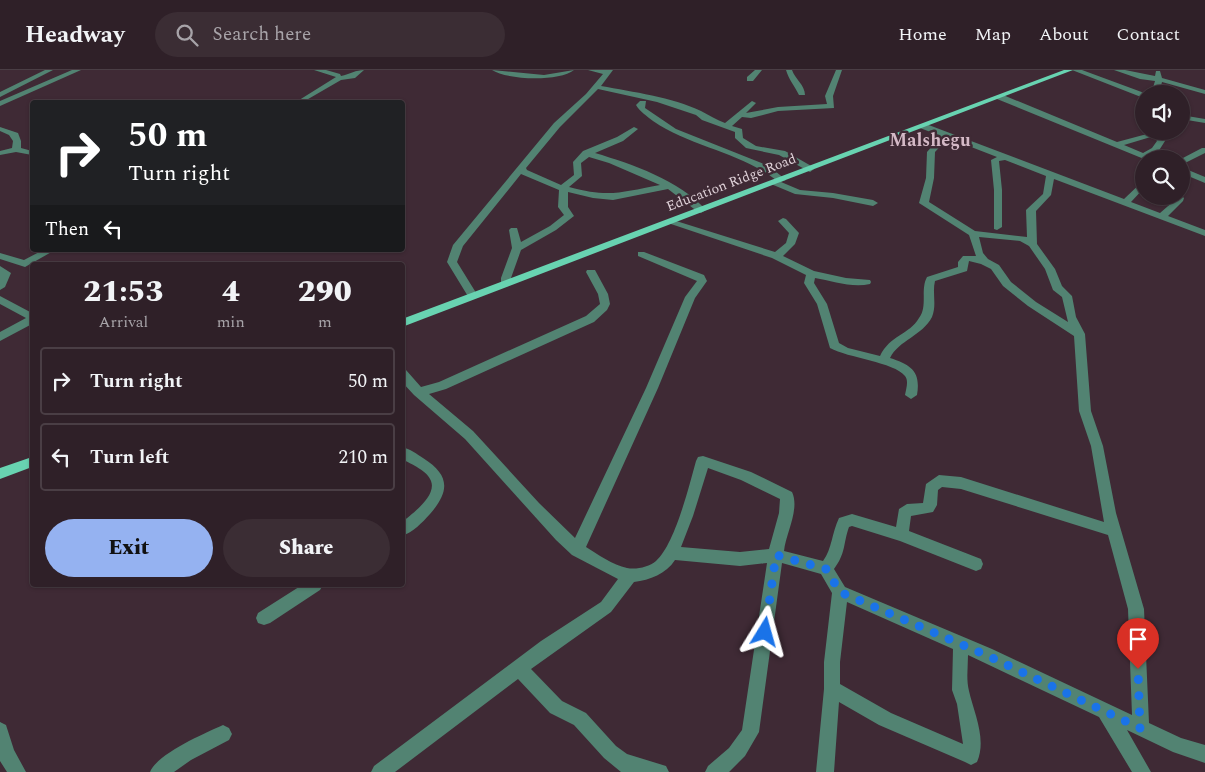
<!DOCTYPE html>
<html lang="en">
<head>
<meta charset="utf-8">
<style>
  body { margin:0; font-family:Spectral,serif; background:#3b2d34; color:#f1f3f6; height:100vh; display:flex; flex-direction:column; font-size:19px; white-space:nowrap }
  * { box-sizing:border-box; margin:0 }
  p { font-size:16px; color:#a7a3a8 }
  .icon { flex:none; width:28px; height:28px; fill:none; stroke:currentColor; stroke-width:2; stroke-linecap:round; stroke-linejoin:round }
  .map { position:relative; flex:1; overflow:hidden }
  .panel { position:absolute; left:30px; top:192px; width:375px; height:325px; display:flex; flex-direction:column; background:#2f2028; border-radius:5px; box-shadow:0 1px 4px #0004,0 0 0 1px #4a3e45 }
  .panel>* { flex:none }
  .hud { position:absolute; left:30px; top:30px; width:375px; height:152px; border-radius:5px; box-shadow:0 1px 4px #0004,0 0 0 1px #4a3e45; background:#202124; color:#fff; overflow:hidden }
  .fabs { position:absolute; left:1135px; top:15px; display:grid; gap:10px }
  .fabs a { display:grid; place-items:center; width:55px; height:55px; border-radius:50%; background:#2f2028; box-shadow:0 1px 4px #0004,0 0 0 1px #4a3e45; font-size:25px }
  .pin { position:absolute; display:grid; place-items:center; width:42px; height:42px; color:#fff; margin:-51px -21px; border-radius:50% 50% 50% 0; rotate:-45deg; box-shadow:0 0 5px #0007 }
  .pin .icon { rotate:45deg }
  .me { position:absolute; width:55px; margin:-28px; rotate:8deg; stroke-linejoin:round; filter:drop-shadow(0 0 4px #0008) }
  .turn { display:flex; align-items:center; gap:18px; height:105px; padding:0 15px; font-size:22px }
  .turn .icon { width:65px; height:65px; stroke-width:2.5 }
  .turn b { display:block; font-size:35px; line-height:42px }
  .then { display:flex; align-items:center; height:48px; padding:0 15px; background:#0003; gap:10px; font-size:19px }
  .eta { display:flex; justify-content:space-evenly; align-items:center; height:85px; text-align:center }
  .eta b { font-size:30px; font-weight:800; line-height:35px }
  .action { display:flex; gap:10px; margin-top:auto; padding:10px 15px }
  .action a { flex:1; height:58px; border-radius:30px; background:#95b2f1; color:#111; font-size:20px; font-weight:800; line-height:58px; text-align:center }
  .action a+a { background:#3b2d34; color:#f1f3f6 }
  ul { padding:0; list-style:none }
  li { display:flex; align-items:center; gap:15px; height:68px; margin:0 10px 8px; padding:0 5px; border:2px solid #4a3e45; border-radius:5px }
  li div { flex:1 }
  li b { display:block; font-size:19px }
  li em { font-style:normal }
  header { display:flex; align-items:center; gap:30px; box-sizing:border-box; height:70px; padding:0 25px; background:#2f2028; border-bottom:1px solid #4a3e45 }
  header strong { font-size:24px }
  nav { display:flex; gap:28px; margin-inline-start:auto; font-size:18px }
  .search { width:350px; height:45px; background:#3b2d34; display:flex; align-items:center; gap:12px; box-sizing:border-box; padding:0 18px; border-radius:28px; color:#a7a3a8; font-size:19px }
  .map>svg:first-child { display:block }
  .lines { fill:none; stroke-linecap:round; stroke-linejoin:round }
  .minor { fill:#528372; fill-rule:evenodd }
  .major { fill:#68d3b1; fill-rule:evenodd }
  .route { stroke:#1a73e8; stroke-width:9; stroke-dasharray:0 16.2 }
  .labels { text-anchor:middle; stroke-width:5; stroke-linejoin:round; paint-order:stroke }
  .far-street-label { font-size:14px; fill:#e0d2d9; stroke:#3f2a35 }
  .far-district-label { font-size:18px; font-weight:bold; fill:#d4b9c6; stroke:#3f2a35 }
</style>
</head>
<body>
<header>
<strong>Headway</strong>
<div class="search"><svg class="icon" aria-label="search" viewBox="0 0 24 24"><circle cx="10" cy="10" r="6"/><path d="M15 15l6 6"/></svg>Search here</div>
<nav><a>Home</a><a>Map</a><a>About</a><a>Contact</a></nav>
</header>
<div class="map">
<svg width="1205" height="702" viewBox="0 0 1205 702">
  <rect width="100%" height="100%" fill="#3f2a35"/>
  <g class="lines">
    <path class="minor" d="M45,0H53L0,27V22Z
      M72,0H81L0,36V31Z
      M314,0H326L340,4L341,6C350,4 356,0 364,0L355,8L341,10L303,32H296L336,7Z
      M492,0L544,5L574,0C559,12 507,10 492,0Z
      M588,0H613L601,16C633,22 672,27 701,41C709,45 717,50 725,53L752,31L756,33L746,43L778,37L827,34L825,26L836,0H842L833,26L834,38L778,41L751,48L742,47L732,56L742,59L743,68L756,76L785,81L813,97L814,99L810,102L779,85L746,78L735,68V62L702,50L696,45L657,32L598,19L560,57L526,98L527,100L561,115L574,105L573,92L583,81L617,67L634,57L638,59L623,71L595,83C632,94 679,110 706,140L701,143L698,142L668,119L613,130L593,128L568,122V137L574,146L556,160L521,180L511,208V214L506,217L501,214V208L512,178L509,160L511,158H517L521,172L550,156L564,145L558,137L559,120L521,104L463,176L457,192L478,226L477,228H469L447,192L453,175L554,53L586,24L603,4ZM589,87L609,93L660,115C622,122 609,128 569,117L582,106L581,93Z
      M755,0H762L753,11H747V7Z
      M786,0H792C795,9 805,15 805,25H799C794,15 789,10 786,0Z
      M1072,0H1082L1147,24H1144V27H1141Z
      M1114,0H1125L1155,6L1156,1H1160L1162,8L1205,20V24L1162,12L1159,24H1151L1155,11L1140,9Z
      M997,25H1003L1117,72L1147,64L1150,61H1160L1165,71L1158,82L1150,86L1154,89H1144L997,29ZM1154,66L1157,71L1152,78L1143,83L1124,75Z
      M640,31H646L645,38L676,59L769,96L786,110L781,112L800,120L833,123L873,130L878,133L873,136L833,128L795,124L771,114V110H776C740,82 691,77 653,51C647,46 640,42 636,35Z
      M1181,45L1205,49V53L1181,49Z
      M920,54H926L1124,129L1144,110V118L1131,132L1160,143L1175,130L1173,126L1181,125L1184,128L1183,131L1168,146L1205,160V166L1054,109L1051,125L1036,141L1037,174L1055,199L1062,216L1072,226L1076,247L1085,264L1091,341L1103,376L1116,443L1144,539L1149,653L1181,668L1205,675V693L1173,682L1127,660L1151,702H1132L1099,647L968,585C968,597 966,609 969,621C974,643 987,669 977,692L971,695L965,692L879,655L839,632L834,702H816L824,619V592L832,523L821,504L782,493L759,662L745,686L729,702H705L708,696L729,678L742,660L767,493L740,496L675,490C666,504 650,510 634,512L611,542L531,599L562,631L586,643L616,676L627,684L666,696L669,702H621L604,688L574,655L550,643L518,609L395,702H371L374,696L541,571L601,532L618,509L572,485L556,470L465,369L414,325L402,312V299L406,300L421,317L439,312L586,246L600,234L598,224L586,202L587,200H595L608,224L610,234L607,240L594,252L446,319L429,324L473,361L539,433L575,468L646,318L685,227L697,211L638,186V182H644L704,205L707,211L695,228L658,318L586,477C597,484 613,495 627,498C636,500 649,497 656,491C675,474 689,416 696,391L698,387L703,386L751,402L792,422C800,439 786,463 784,481L823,491C832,479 832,462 839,448L852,444L896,457L899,439L907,434L923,433L926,414L939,405L961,407L1104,452L1091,376L1079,341L1074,266L1028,236L1003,216L991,199L981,194L969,191L967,201L935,211C932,223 937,235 932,247C922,266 899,270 890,288C911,295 921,301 917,325L911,329L905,325C906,319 909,311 905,306C894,292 848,288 830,278L817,234L804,213L806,205L772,188L665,152L667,150H673L775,182L786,173L789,163L778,151L783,148L786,149L799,163L795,174L783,186L814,201L846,208L870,210L871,212L870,214C852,218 832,211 815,208L814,213L827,234L839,273L848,278L880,286C890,265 909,265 919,248C928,236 920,220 927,207L958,197V192L963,186H976L969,165L919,133L926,108L927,82L941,66L920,58ZM948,68L997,87L991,90L994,120V159L997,160L1002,157V120L999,91L1005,90L1046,106L1043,124L1026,140L1027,167L975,161L929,132L934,108L935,82ZM979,167L1020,171L1029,176L1045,199L1053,220L1062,227L1068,252L1036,232L1011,212L999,195L988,189L983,183ZM708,398L741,410L780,429L779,443L769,479L740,482L681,477L693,446ZM942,417L961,419L1108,465L1128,539L1132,645L992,579L845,517L834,499C846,483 843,474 849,457L852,456L900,471L976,501L981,499L983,494L981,489L909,461L911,446L933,442L937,435L938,420ZM847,532L953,579L952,620L957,634L963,674L891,643L840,614V592Z
      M0,57L18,63L21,71V78L32,81V85L16,82L0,85V81L12,78L13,71L9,65L0,61Z
      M1202,78H1205V83L1181,95V89Z
      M1181,97L1205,107V113L1181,103Z
      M43,180H55L25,197L0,189V183L24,190Z
      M0,196L11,203L5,217L0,220Z
      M0,226L32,243V254L0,271V262L26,248L0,234Z
      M402,377C410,379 417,384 423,388C450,405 450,421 430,444C422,453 413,462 402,466V452C412,444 437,426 431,411C428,401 411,394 402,389Z
      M302,515H323L320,520L270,553L264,555L258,553L256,548L258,543Z
      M0,652L6,655L14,680L26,702H7L0,691Z
      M223,655L229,658L232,664L229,670L191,690L174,702H150C157,684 205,663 223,655Z"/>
    <path class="major" d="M1064,0H1073L402,257V249Z
      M32,387V397L0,409V398Z"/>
  </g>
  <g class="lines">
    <path class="route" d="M765,562L776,485L826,499L840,522L986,585L1140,658L1138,599"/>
  </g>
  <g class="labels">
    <g class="far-street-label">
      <text transform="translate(731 112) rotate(-21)" y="5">Education Ridge Road</text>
    </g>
    <g class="far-district-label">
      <text x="930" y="76">Malshegu</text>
    </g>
  </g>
</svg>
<div class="fabs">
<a><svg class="icon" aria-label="sound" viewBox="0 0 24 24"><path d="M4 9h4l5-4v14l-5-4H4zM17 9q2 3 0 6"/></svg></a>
<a><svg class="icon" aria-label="search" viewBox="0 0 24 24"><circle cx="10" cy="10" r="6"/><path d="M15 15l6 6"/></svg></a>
</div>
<div class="pin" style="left:1138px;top:599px;background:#d93025"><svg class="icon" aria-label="arrive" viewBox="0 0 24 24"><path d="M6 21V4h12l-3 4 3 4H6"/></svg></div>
<svg class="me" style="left:765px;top:562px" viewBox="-20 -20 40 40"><path d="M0-17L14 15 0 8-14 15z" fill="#1a73e8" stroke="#fff" stroke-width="4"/></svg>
<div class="hud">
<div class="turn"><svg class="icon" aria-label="right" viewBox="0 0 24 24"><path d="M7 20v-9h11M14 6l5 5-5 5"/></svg><div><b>50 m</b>Turn right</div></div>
<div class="then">Then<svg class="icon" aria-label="left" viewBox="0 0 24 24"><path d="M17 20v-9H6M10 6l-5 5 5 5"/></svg></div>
</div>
<section class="panel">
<div class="eta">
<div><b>21:53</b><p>Arrival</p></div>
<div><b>4</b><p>min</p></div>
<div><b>290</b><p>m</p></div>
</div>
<ul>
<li><svg class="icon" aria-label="right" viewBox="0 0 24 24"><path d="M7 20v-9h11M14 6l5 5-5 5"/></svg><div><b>Turn right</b></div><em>50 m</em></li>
<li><svg class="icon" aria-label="left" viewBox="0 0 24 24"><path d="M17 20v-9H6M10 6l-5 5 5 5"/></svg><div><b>Turn left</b></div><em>210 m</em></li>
</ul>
<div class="action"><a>Exit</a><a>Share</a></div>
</section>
</div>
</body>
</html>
